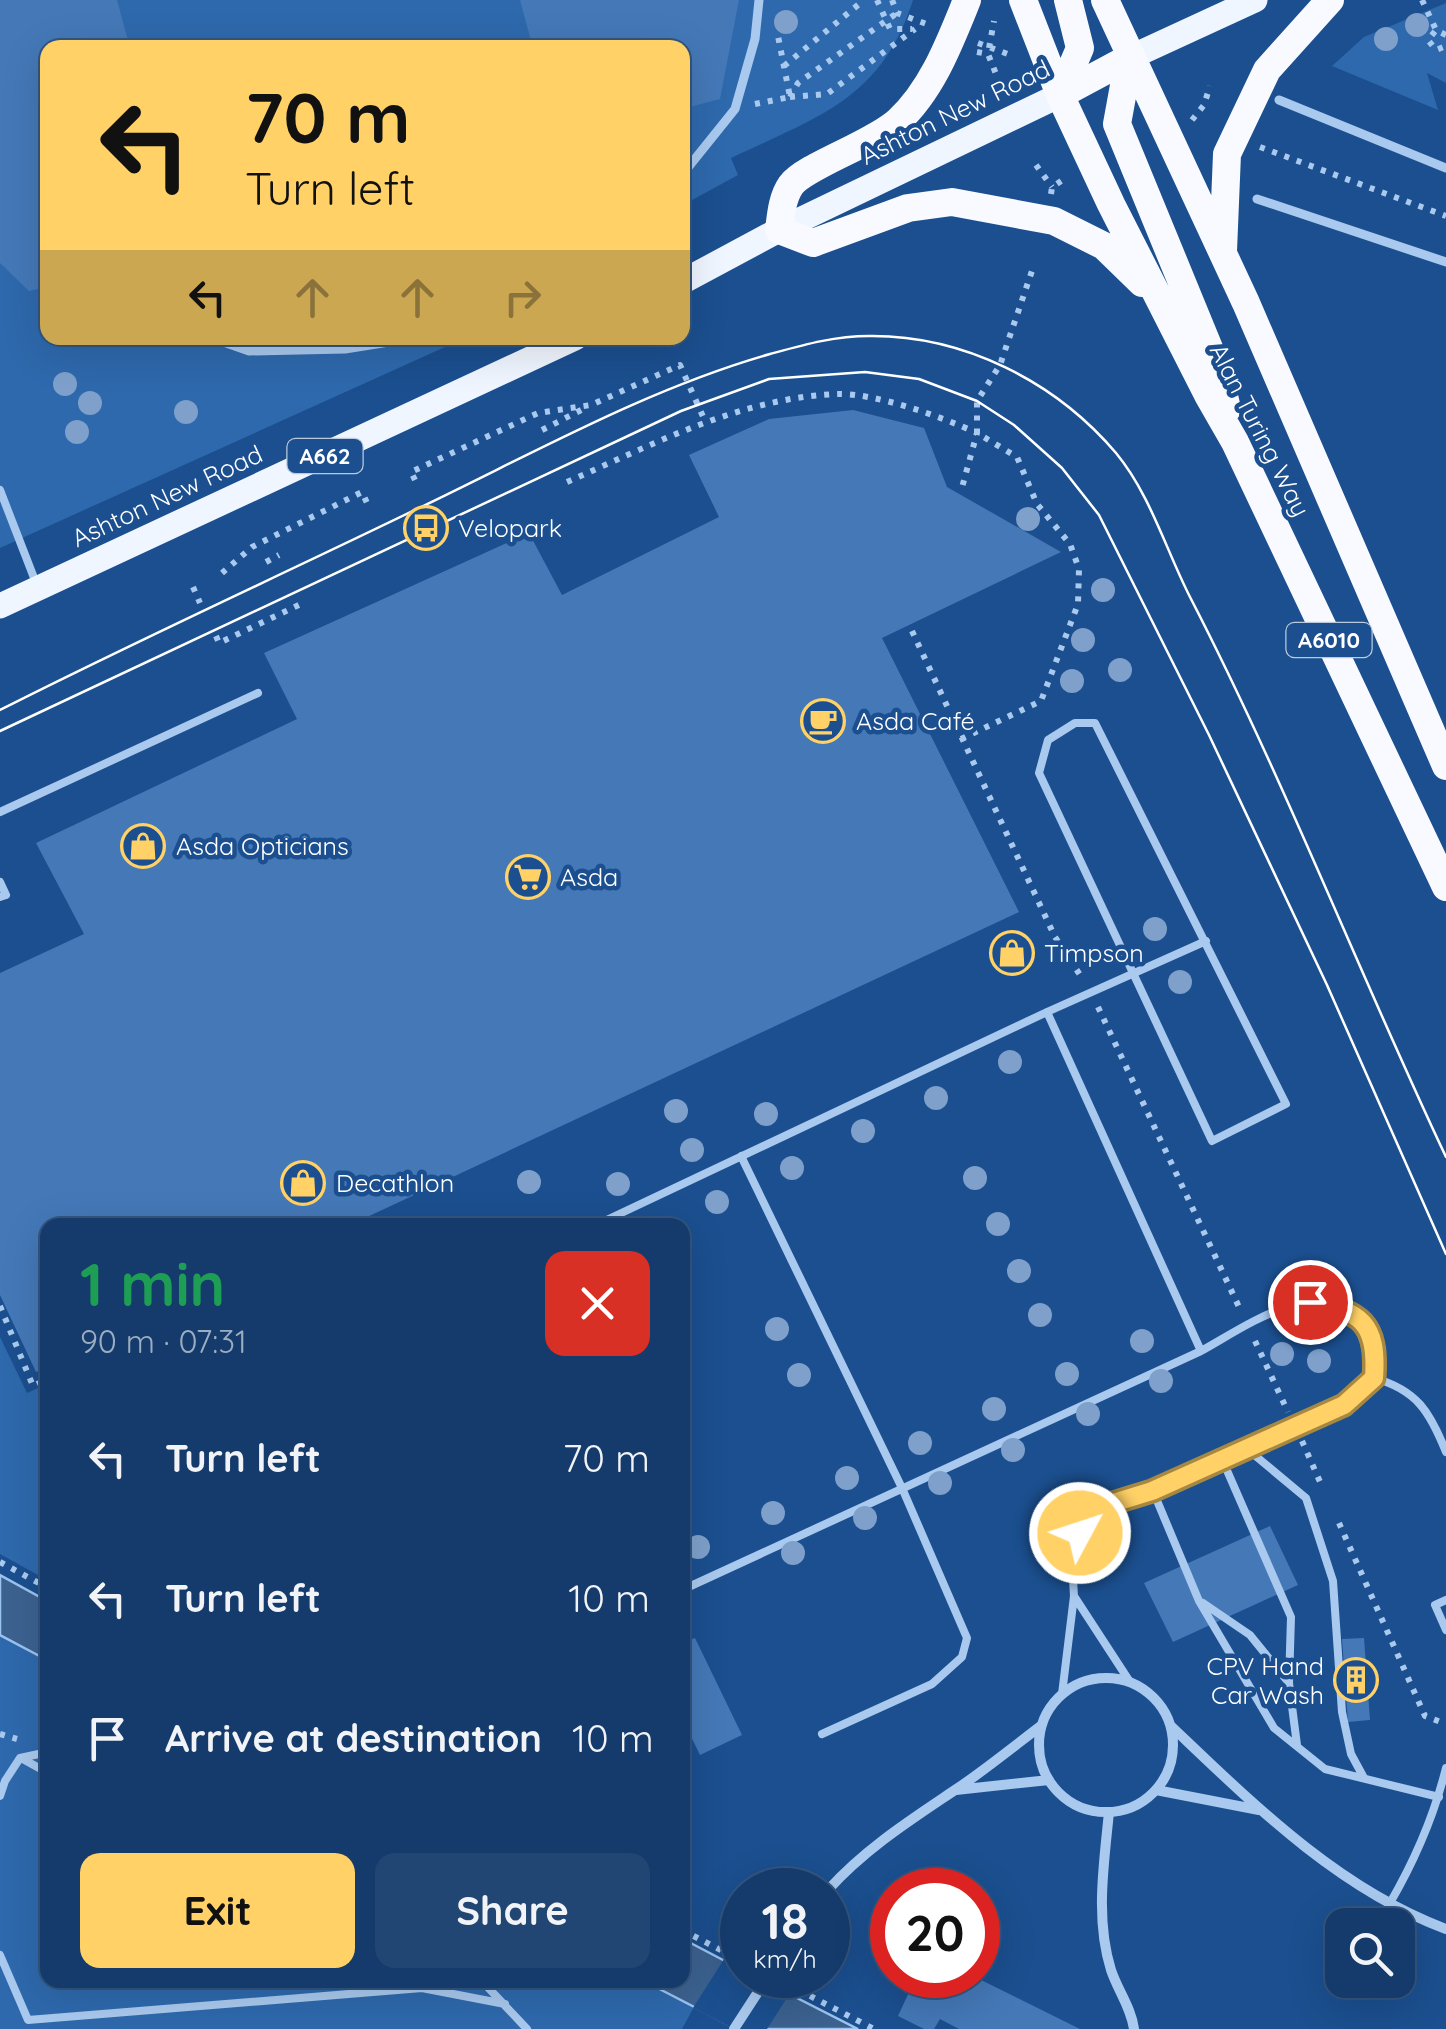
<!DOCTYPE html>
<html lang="en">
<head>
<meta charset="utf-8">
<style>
  body { margin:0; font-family:Quicksand,sans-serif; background:#214673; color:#f1f3f6; height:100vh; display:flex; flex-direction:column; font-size:38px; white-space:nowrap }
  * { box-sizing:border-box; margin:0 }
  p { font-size:32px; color:#9dadc1 }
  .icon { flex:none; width:55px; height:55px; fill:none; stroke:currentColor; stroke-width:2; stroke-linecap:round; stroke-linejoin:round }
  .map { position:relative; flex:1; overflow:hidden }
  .sheet { position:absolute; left:40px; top:1218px; width:650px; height:770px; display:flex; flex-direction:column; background:#143b6b; border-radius:20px; box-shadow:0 10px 40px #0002,0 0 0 2px #33557e }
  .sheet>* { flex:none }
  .banner { position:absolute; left:40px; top:40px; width:650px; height:305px; border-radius:20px; box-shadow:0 10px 40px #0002,0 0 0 2px #33557e; background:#ffd166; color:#111; overflow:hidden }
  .controls { position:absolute; left:1325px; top:1908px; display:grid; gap:20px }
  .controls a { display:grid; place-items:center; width:90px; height:90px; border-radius:20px; background:#143b6b; box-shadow:0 10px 40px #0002,0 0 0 2px #33557e; font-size:50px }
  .speed { position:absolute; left:720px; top:1868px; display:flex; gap:20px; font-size:50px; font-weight:700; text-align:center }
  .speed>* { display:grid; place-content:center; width:130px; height:130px; border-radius:50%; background:#143b6b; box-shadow:0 10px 40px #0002,0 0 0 2px #33557e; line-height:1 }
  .speed small { font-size:25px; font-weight:400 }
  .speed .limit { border:15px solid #d22; background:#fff; color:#111 }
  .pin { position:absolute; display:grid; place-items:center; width:85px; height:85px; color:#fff; margin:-42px; border:5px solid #fff; border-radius:50%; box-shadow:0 2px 10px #0007 }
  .me { position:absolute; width:110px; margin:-55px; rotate:50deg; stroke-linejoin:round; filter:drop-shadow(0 0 8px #0008) }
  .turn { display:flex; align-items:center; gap:35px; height:210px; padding:0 40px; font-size:45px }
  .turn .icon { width:130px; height:130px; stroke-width:2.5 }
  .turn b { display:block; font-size:70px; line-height:85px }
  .lanes { display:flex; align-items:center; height:95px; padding:0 40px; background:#0003; justify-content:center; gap:50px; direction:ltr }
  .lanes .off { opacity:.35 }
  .round { display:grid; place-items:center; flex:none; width:105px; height:105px; border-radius:20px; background:#214673 }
  .head { display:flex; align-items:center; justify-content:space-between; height:170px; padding:0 40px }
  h1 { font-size:60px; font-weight:700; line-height:75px; color:#1e9e55 }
  .cta { display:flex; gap:20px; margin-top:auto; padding:20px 40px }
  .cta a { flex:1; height:115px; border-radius:20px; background:#ffd166; color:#111; font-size:40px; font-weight:700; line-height:115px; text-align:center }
  .cta a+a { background:#214673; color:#f1f3f6 }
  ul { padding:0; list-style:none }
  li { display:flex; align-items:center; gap:30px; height:140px; padding:0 40px }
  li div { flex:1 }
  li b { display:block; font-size:38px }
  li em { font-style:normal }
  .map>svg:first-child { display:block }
  .green { fill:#2e69ad }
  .water { fill:#3c6290; stroke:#9cc4f0; stroke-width:2.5 }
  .pier { fill:#1b4f8f }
  .building { fill:#4478b7 }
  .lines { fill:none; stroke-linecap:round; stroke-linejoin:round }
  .path { stroke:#a9c9ee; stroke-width:6; stroke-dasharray:5 8; stroke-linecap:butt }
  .service { stroke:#a9c9ee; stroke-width:8 }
  .pedestrian { stroke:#a9c9ee; stroke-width:9 }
  .minor { stroke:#a9c9ee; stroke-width:10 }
  .primary { stroke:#f0f6ff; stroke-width:25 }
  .trunk { stroke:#f8faff; stroke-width:28 }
  .tram { stroke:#fff; stroke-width:2.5 }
  .tree { fill:#7ea0ca }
  .route-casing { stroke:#a68842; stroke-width:25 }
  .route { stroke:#ffd166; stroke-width:18 }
  .labels { text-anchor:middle; stroke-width:9; stroke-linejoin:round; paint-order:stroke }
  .shield { fill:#1b4f8f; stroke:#bbcadd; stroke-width:2.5 }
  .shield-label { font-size:22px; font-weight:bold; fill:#fff }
  .street-label { font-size:25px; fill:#fff; stroke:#1b4f8f }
  .poi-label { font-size:25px; fill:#fff; stroke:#1b4f8f; text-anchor:start }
</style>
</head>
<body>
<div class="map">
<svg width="1446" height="2029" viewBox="0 0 1446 2029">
  <rect width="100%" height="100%" fill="#1b4f8f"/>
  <path class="green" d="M0,0H913C881,100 817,117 731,158L738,175L683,205L682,48H48V338H465L0,548Z
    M1446,3V83L1427,73L1438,110L1332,66L1364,37Z
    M0,1337L27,1393L47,1384V1580L0,1554Z
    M0,1635L47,1660L48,1980H642L694,2007L682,2029H0Z"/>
  <path class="water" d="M0,1575L47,1601V1660L0,1635Z
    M683,1939L742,1970V1975H752L858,2029H737L642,1980H682Z"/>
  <path class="pier" d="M726,1956L742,1964V1975H763L792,1990L767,2029H734L693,2008Z"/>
  <path class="building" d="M0,0H117L130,48H48V287L29,291L0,263Z
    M520,0H739L720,99L682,109V48H533Z
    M853,410L924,428L947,487L1061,552L882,638L1019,912L350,1225H48V1367L36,1372L0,1295V973L84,934L36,843L297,719L264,653L529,533L562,595L719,517L689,455L769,419Z
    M1270,1526L1298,1585L1173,1642L1144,1583Z
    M695,1638L742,1735L700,1755L682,1718V1643Z
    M1364,1638L1370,1720L1348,1722L1342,1639Z
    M917,1975H971L1080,2029H959L940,2019L934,2029H924L898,2016Z"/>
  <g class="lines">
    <path class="path" d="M877,0L890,29H912
      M892,0L897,13L929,25
      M1422,0L1436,30
      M1446,35L1436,30L1428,40L1436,50L1446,46
      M978,43L1013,56
      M989,48L994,21
      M977,52L988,54L996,74
      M784,66L864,0
      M790,97L827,94L915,29
      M790,97L798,83L897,13
      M755,104L790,97L778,36
      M1192,120L1204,105L1210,86
      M1260,147L1446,216
      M1036,165L1052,187
      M1051,194L1052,187L1066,178
      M542,430L585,408
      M415,480L411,472L538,413L591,405L680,365L705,421
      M567,482C654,444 740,398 837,394C876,393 942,417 977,433L961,491
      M266,562L279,555
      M222,573L252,547L362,492L367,503
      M193,587L200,603
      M912,631L1055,937L1082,978
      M216,636L219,643L303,603
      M961,739L1041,701L1078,604L1079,569L1070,544L1037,504L1017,457L977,433V401L1000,365L1034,265
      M1098,1007L1239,1307
      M0,1306L33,1386L48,1379
      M1255,1341L1288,1412
      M1302,1441L1321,1484
      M1339,1523L1425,1716L1446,1724
      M0,1562L48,1588
      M0,1734L17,1739
      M682,1930L742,1961
      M787,1984L874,2029"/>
    <path class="service" d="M0,490L36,583
      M1075,723H1095L1286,1104L1212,1141L1039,773L1048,740Z
      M0,812L258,693
      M0,882L6,895L0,897
      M1047,1012L1201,1351
      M741,1156L902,1488L967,1638L962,1657L932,1684L822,1734
      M596,1225L1047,1012L1206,941
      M1374,1378C1417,1390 1430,1412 1446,1452
      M1246,1448L1306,1498L1333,1581L1342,1712L1351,1754L1364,1778
      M1222,1459L1291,1617L1289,1683
      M1153,1491L1199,1601L1274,1728L1325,1769L1439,1797
      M682,1590L1201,1351C1245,1327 1312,1276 1359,1320C1376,1337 1375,1355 1374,1378L1344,1405L1153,1491L1101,1507L1079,1533L1072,1563L1074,1596L1062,1694
      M1074,1596L1130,1682
      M1446,1600L1435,1605L1446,1630
      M1203,1603L1250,1635L1289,1683L1297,1745
      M21,1758L48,1773
      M0,1796L5,1781L20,1758L48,1752
      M1390,1903C1415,1860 1434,1816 1446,1768
      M0,1955L28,2020L422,1988L505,2004
      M481,1980L527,2029"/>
    <path class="pedestrian" d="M1279,100L1446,168
      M682,175L735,109L755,39L759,0
      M1257,199L1446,262
      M212,338L249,351L345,349L414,338"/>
    <path class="minor" d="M1039 1745a67 67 0 1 1 134 0a67 67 0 1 1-134 0Z
      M1171,1726C1252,1803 1338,1889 1446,1929
      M956,1790L1049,1780
      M1156,1790L1259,1810
      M1109,1812C1104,1864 1095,1919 1111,1970C1118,1991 1131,2007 1134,2029
      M828,1890C865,1849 909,1821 955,1790C985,1770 1013,1747 1042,1725
      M734,2029L769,1975"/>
    <path class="primary" d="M1129,58L1255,0
      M682,282L779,230L1060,95
      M0,606L575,338"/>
    <path class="trunk" d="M967,0C950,42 932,90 898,121C873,144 805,166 791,185C782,198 781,215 779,230L813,243L908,208L952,202L1054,221L1104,246L1142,283
      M1023,0L1060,95L1111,204L1208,395L1235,442L1446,887
      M1105,0L1246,303L1446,766
      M1129,58L1117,124L1218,370L1227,409
      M1060,95L1080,48L1068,0
      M1060,95L1129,58
      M1223,251L1227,154L1267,70L1330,0"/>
    <path class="tram" d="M0,710C138,640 279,576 419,508C534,453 647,389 770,354C803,345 834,336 869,336C963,335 1055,381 1116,453C1150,494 1166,550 1190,597C1284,779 1358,971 1446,1157
      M0,731L681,411L769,379L865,372L919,379L977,401L1014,425L1062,468L1099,515L1209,735L1327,985L1446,1254"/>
  </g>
  <g class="tree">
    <circle cx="786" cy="22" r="12"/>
    <circle cx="1417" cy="25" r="12"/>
    <circle cx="1386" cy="39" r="12"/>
    <circle cx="65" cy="384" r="12"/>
    <circle cx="90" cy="403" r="12"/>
    <circle cx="186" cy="412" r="12"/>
    <circle cx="77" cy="432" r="12"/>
    <circle cx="1028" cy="519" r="12"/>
    <circle cx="1103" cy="590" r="12"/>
    <circle cx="1083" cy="640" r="12"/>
    <circle cx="1120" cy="670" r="12"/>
    <circle cx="1072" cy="681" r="12"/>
    <circle cx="1155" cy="929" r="12"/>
    <circle cx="1180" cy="982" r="12"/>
    <circle cx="1010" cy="1062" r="12"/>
    <circle cx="936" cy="1098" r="12"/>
    <circle cx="676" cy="1111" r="12"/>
    <circle cx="766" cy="1114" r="12"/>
    <circle cx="863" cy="1131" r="12"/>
    <circle cx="692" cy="1150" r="12"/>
    <circle cx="792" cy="1168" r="12"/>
    <circle cx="975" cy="1178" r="12"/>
    <circle cx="529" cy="1182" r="12"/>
    <circle cx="618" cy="1184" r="12"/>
    <circle cx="717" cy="1202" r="12"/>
    <circle cx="998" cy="1224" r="12"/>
    <circle cx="1019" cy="1271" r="12"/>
    <circle cx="1040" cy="1315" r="12"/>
    <circle cx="1307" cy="1326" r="12"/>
    <circle cx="777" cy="1329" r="12"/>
    <circle cx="1142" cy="1341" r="12"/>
    <circle cx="1282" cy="1354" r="12"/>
    <circle cx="1319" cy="1361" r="12"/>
    <circle cx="1067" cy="1374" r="12"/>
    <circle cx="799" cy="1375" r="12"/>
    <circle cx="1161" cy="1381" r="12"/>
    <circle cx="994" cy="1409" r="12"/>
    <circle cx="1088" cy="1414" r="12"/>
    <circle cx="920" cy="1443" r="12"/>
    <circle cx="1013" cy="1450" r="12"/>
    <circle cx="847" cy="1478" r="12"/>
    <circle cx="940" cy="1483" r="12"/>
    <circle cx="773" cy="1513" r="12"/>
    <circle cx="865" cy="1518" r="12"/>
    <circle cx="698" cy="1547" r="12"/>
    <circle cx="793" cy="1553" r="12"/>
  </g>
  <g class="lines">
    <g class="route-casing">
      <path id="route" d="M1080,1533L1100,1507L1152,1491L1344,1405L1374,1378C1378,1323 1361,1311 1310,1302"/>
    </g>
    <use href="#route" class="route"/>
  </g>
  <defs>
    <g id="bus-ring" transform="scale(2.25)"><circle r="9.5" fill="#1b4f8f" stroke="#ffd166" stroke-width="1.5"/><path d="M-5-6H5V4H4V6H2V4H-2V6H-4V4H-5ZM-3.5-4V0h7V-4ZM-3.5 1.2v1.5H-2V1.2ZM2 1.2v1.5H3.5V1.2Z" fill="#ffd166"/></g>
    <g id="cafe-ring" transform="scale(2.25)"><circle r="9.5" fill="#1b4f8f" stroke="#ffd166" stroke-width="1.5"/><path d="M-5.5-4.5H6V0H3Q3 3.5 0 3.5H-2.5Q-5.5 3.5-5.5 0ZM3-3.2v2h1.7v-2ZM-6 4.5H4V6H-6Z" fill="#ffd166"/></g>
    <g id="shop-ring" transform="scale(2.25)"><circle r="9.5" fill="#1b4f8f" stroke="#ffd166" stroke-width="1.5"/><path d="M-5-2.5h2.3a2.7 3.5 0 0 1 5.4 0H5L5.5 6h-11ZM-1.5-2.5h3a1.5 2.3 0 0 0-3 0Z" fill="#ffd166"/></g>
    <g id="supermarket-ring" transform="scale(2.25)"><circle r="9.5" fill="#1b4f8f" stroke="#ffd166" stroke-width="1.5"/><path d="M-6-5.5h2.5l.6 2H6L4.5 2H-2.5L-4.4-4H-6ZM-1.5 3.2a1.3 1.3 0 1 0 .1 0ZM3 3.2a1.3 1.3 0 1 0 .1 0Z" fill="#ffd166"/></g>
    <g id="building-ring" transform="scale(2.25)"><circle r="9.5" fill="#1b4f8f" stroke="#ffd166" stroke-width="1.5"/><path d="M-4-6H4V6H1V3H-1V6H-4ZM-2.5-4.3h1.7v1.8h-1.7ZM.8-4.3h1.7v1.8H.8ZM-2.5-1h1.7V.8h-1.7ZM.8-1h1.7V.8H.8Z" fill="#ffd166"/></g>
  </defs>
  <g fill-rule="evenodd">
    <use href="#bus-ring" x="426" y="528"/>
    <use href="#cafe-ring" x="823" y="721"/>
    <use href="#shop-ring" x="143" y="846"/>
    <use href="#supermarket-ring" x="528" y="877"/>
    <use href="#shop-ring" x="1012" y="953"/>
    <use href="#shop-ring" x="303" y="1183"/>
    <use href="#building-ring" x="1356" y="1680"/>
  </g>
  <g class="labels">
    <g class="shield">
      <rect x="287.5" y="439" width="75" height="34" rx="8"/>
      <rect x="1286.5" y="623" width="85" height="34" rx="8"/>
    </g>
    <g class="shield-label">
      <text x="325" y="464">A662</text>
      <text x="1329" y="648">A6010</text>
    </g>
    <g class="street-label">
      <text transform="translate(955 112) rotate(-26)" y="9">Ashton New Road</text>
      <text transform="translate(1260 430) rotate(63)" y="9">Alan Turing Way</text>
      <text transform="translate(167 496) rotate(-25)" y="9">Ashton New Road</text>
    </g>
    <g class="poi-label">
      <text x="458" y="537">Velopark</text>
      <text x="856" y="730">Asda Café</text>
      <text x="176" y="855">Asda Opticians</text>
      <text x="560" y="886">Asda</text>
      <text x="1044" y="962">Timpson</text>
      <text x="336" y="1192">Decathlon</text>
      <text x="1324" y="1675" text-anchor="end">CPV Hand<tspan x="1324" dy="29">Car Wash</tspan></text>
    </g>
  </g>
</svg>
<div class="controls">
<a><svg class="icon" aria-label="search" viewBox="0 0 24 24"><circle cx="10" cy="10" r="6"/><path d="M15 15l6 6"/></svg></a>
</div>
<div class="speed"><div>18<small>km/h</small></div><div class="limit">20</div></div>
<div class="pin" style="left:1310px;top:1302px;background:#d93025"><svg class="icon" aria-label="arrive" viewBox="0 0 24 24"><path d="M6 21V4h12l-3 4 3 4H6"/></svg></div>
<svg class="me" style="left:1080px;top:1533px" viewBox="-20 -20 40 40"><circle r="17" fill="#ffd166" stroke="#fff" stroke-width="3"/><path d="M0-11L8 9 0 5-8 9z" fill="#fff"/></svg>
<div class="banner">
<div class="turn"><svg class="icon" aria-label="left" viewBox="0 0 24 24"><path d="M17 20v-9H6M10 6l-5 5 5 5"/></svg><div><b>70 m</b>Turn left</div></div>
<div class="lanes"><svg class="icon" aria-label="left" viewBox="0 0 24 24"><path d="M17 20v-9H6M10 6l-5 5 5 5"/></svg><svg class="icon off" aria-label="ahead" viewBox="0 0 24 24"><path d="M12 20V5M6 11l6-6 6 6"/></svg><svg class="icon off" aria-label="ahead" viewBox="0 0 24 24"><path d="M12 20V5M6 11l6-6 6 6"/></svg><svg class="icon off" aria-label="right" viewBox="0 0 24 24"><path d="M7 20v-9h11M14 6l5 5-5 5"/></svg></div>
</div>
<section class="sheet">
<div class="head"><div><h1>1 min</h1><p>90 m · 07:31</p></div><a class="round" style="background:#d93025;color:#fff"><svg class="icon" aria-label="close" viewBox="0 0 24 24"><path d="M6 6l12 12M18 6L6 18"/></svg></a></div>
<ul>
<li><svg class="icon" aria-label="left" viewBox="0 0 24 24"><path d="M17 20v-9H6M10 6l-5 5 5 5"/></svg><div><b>Turn left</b></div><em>70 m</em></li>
<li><svg class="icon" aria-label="left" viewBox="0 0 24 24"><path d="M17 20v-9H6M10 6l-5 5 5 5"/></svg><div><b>Turn left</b></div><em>10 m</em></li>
<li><svg class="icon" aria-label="arrive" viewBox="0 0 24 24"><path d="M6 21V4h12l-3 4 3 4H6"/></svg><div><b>Arrive at destination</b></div><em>10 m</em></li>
</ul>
<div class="cta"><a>Exit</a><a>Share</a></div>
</section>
</div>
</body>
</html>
